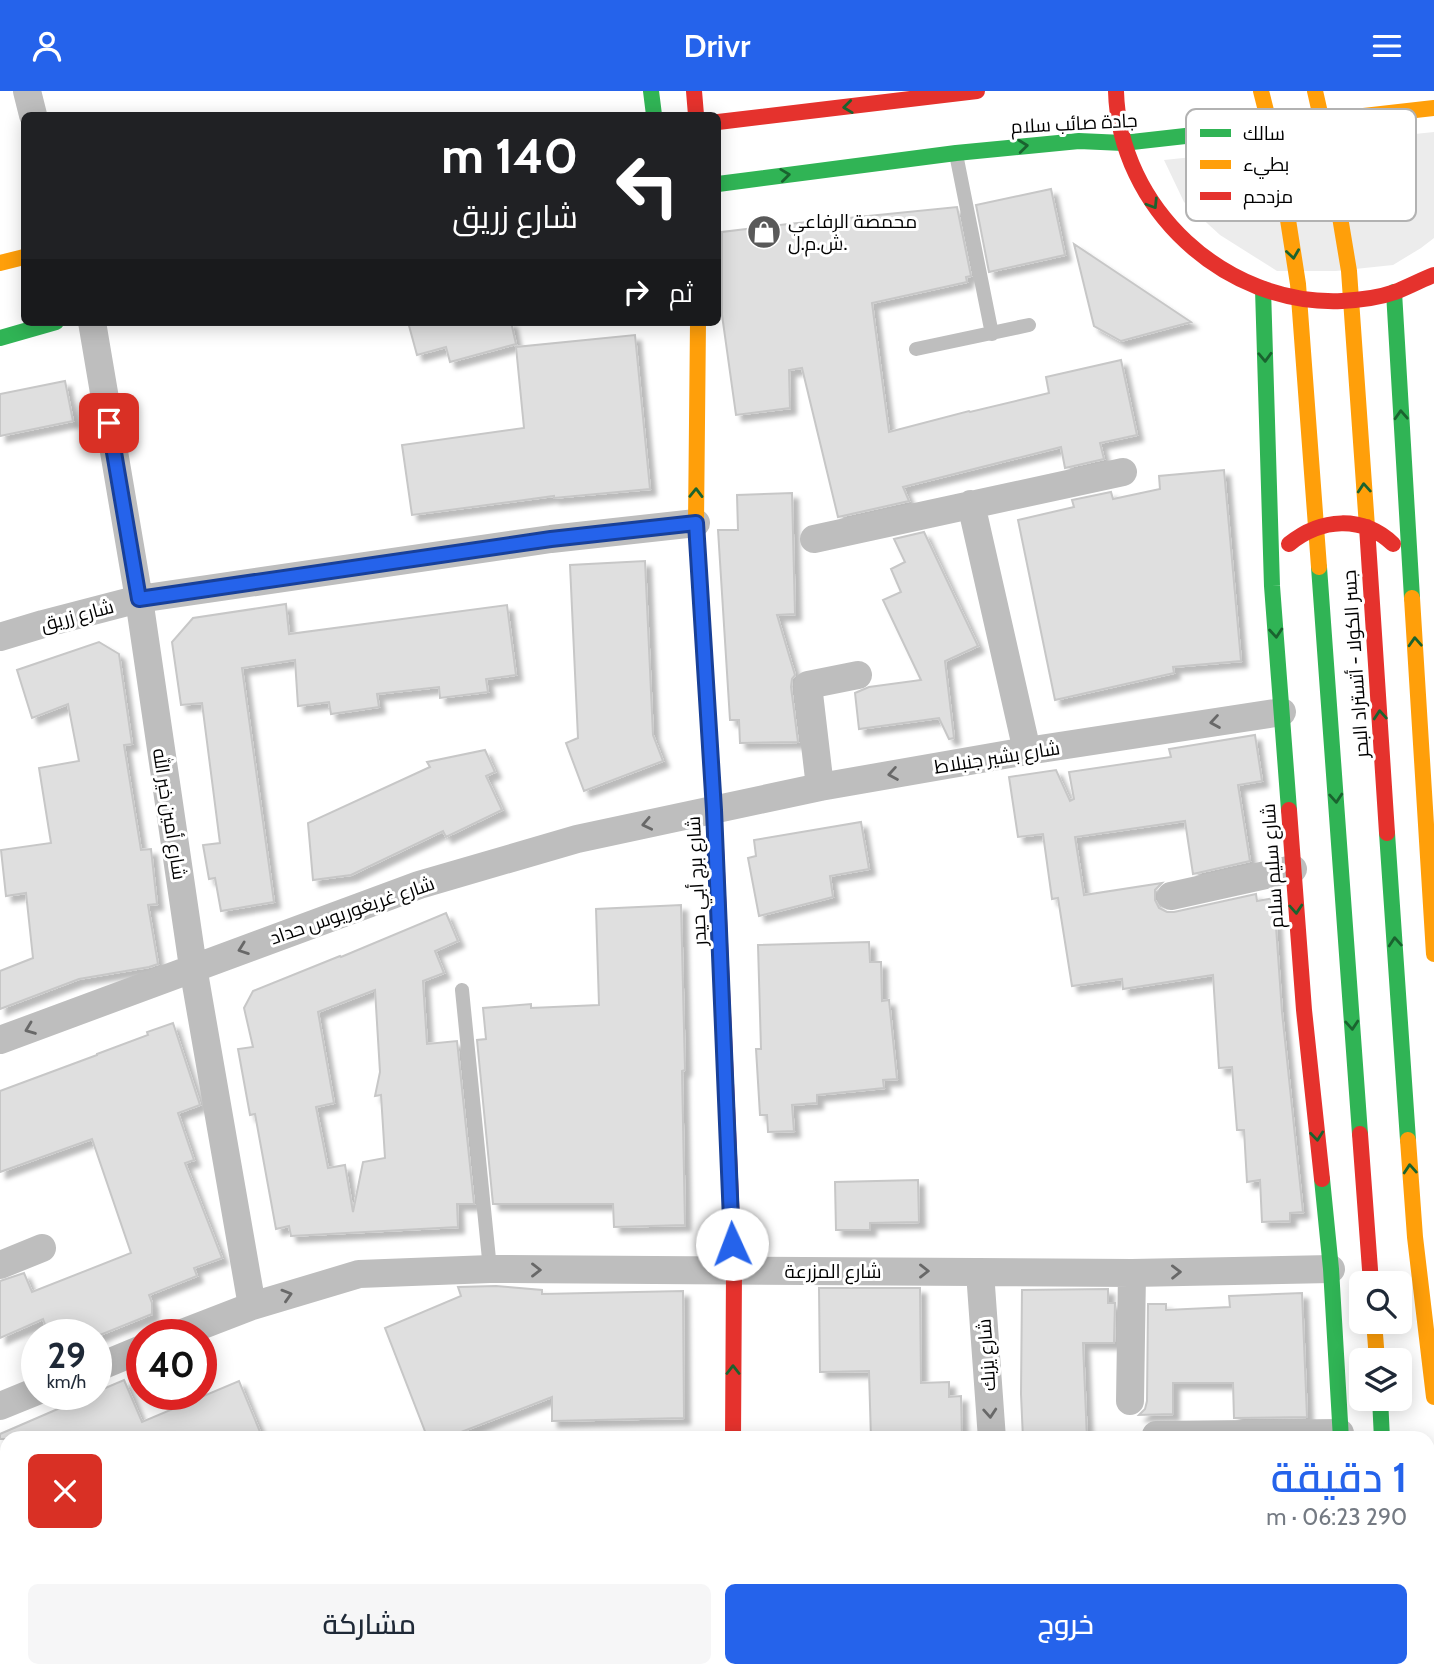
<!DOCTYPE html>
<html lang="ar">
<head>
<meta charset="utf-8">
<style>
  body { margin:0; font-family:Cabin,Cairo,sans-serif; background:#f6f6f7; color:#1f2937; direction:rtl; height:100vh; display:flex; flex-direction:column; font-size:26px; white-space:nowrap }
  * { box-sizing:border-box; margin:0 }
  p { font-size:23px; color:#747a83 }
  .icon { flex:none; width:38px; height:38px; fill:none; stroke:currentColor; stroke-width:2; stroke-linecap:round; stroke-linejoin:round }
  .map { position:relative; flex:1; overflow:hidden; direction:ltr }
  .side { position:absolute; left:0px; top:1340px; width:1435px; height:247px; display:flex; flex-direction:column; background:#fff; border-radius:21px 21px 0 0; box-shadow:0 4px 18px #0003; direction:rtl }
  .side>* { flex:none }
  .guide { position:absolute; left:21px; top:21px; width:700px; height:214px; border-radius:10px; box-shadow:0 4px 18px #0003; direction:rtl; background:#202124; color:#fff; overflow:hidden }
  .controls { position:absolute; left:1349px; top:1180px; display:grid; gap:14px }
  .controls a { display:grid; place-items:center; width:63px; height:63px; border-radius:10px; background:#fff; box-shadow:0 4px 18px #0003; font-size:35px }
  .speed { position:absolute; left:21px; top:1228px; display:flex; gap:14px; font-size:35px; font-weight:700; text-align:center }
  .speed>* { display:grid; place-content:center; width:91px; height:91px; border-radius:50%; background:#fff; box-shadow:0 4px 18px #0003; line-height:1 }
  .speed small { font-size:18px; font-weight:400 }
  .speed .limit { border:10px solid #d22; background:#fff; color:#111 }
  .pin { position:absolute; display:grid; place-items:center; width:60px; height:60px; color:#fff; margin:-30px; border-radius:14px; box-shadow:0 4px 10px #0006 }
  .me { position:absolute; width:77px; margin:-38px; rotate:358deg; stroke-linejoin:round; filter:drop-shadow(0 0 5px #0008) }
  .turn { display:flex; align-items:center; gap:24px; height:147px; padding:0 28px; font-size:32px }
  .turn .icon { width:91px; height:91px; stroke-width:2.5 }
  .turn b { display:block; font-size:49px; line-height:60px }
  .then { display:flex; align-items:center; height:66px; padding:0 28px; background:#0003; gap:14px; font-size:26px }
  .round { display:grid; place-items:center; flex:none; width:74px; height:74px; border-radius:10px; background:#f6f6f7 }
  .head { display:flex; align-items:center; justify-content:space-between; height:119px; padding:0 28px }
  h1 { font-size:42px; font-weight:600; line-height:52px; color:#2563eb }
  .action { display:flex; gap:14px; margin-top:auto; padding:14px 28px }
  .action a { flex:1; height:80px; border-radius:10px; background:#2563eb; color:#fff; font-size:28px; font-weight:600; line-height:80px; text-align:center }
  .action a+a { background:#f6f6f7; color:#1f2937 }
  header { display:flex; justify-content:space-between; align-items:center; height:91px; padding:0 28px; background:#2563eb; color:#fff; font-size:32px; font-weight:600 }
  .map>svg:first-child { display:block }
  .green { fill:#ececec }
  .building { fill:#dfdfdf; stroke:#c7c7c7; stroke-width:2; fill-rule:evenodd; filter:url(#shadow) }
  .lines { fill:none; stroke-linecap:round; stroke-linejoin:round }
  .lane { stroke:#bebebe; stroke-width:14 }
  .street { stroke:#bebebe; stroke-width:28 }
  .fast { stroke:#30b455; stroke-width:16 }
  .slow { stroke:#ff9f0a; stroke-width:16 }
  .jam { stroke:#e5322d; stroke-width:16 }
  .oneway { stroke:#1a632f }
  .oneway2 { stroke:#686868 }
  .route-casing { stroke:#184099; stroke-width:18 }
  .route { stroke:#2563eb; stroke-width:12 }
  .labels { text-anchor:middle; stroke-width:6; stroke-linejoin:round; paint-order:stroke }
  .street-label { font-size:19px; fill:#000; stroke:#fff }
  .poi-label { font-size:19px; fill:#000; stroke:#fff; text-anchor:start }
  .key { fill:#fff; stroke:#b2b2b2; stroke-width:2 }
  .key-label { font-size:19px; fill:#000 }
</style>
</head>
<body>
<header><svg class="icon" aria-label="menu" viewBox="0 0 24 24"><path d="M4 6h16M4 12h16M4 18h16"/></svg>Drivr<svg class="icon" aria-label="person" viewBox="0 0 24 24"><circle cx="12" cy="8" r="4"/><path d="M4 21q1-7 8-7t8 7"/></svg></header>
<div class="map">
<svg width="1434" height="1587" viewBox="0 0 1434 1587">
  <defs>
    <filter id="shadow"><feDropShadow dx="6" dy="6" stdDeviation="2" flood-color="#0004"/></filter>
  </defs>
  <rect width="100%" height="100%" fill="#fff"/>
  <path class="green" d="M1434,41V147L1421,157L1393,174L1336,180H1277L1220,144L1184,111L1164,69Z"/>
  <path class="building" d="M1051,98L1065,164L989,181L976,114Z
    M957,116L971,185L966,186L967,191L872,212L889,341L969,320L970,321L1049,302L1046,286L1121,269L1137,344L1100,352L1104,368L1065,377L1061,356L903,396L909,410L838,426L802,277L789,279L790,317L736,324L722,224V141L788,133Z
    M1074,153L1191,231L1121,250L1094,235Z
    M408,231H511L516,253L450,271L446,256L417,264Z
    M635,244L650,398L554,407V405L412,424L402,354L524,337L516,256Z
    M65,290L73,330L0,345V303Z
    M1224,379L1241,570L1173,576L1174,582L1055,609L1018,429L1074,416L1072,409L1111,401L1113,408L1160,398L1159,385Z
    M792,402L795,523L777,524L795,584L792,588L791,596L798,651L740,652L739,629H730L718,439H738L737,404Z
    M924,441L978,555L945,570L954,647L949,648L939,627L859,638L855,602L869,596L921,589L883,509L901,501L891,478L905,471L894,448Z
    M645,470L653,644L663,670L584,700L566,652L578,647L570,474Z
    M286,513L289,543L507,514L516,584L486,588L488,601L440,607L439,596L377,603L379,616L331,623L329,611L298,615L295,569L242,577L274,811L221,820L215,787L209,788L203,754L220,752L202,612L181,614L172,551L193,527Z
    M99,551L119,563L132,653L124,654L141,759L151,758L157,813L148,814L158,873L149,876L79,888L0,918V880L33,867L26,802L6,805L1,759L51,752L39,677L79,670L68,613L32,627L17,579Z
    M1255,644L1262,690L1238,694L1250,770L1193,783L1185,730L1075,746L1084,804L1162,792L1155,799V809L1159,817L1167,821H1174L1256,803L1257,810L1274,807L1282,921L1303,1121L1290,1122V1130L1262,1131L1260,1089L1247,1091L1244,1039H1237L1232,976L1219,977L1213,884L1123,898L1122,888L1072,895L1058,807L1052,808L1043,743L1018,746L1009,686L1056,679L1070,710L1074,708L1069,681L1171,666L1169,658Z
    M485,659L495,681L486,685L502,719L446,746L443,740L351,784L313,789L308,732L430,676L427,671Z
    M861,731L869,778L830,785L833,806L759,825L748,767L756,765L754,749Z
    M681,814L685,979L682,980L685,1134L614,1136L613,1113H493L477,949L486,948L483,917L531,913V917L599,914L596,818Z
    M446,822L458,850L435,860L444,882L423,890L427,953L457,950L474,1113H457L458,1136L291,1145L289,1135L276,1138L255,1023L250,1024L238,958L253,956L244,917L253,900L340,865L341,866ZM375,899L380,981L375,1005L381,1004L385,1067L363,1071L353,1121L345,1074L328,1077L316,1016L334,1012L318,921Z
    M869,851L870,871H881L882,910L889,909L897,988L883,989L884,997L817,1004V1012L792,1014L794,1040L768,1041L767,1024H760L756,958H761L758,854Z
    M173,932L200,1014L178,1022L194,1069L185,1072L222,1167L194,1177L197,1185L149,1204L152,1212V1223L100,1244H49L43,1228L0,1247V1190L24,1182L32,1201L131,1162L92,1048L0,1081V1000L97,964V963L148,944L147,941Z
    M918,1089L919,1131L870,1132V1139H836L835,1091Z
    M496,1195L542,1199V1203L683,1200L684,1327L552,1330V1306L443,1348H428L385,1237L461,1205L458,1196Z
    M819,1197H920L921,1292L949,1291V1306L961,1305L962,1348H871L869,1280L820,1281Z
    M1108,1198V1212H1115L1114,1252H1083L1087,1348H1023L1021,1303L1022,1199Z
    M1302,1202L1307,1326L1234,1327L1233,1292H1173V1323L1139,1324L1145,1318L1147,1310L1148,1213H1166V1219L1230,1216L1229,1205Z
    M124,1289L142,1331L239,1290L263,1348H0V1343L90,1304H96V1301Z"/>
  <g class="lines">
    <path class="lane" d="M956,63L992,243
      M916,258L1029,234
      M462,899L490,1178
      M0,1571L7,1569"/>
    <path class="street" d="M27,0L33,24
      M92,231L139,508L193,876L252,1215
      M971,413L1027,660
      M814,448L1123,381
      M0,546L43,533L139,508L551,448L696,432
      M820,696L808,594L858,584
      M1171,805L1293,778
      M0,949L419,794L577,748L820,696L1027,660L1282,621
      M0,1174L42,1157
      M980,1181L992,1348
      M177,1244L252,1215L359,1183L490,1178L1132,1182L1331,1178
      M96,1277L142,1258
      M1130,1310L1132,1182
      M0,1315L37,1300
      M1156,1344L1340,1342
      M0,1493L7,1508
      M40,1580L43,1587
      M1008,1580L1009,1587
      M643,1587L667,1580"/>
    <path class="fast" d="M651,0L654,24
      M718,93L956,62L1079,50L1123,52L1212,42
      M1263,198L1272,495L1289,719
      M1394,201L1412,507
      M0,247L56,231
      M1319,476L1360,1043
      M1387,742L1408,1049
      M1322,1088L1331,1178L1341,1348
      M1380,1307L1382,1348
      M1399,1580L1400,1587"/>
    <path class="slow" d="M1261,0L1279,71L1298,193L1319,476
      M1315,0L1330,66L1349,180L1367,436
      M1212,42L1434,17
      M0,172L24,166
      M698,231L696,432L716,757
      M1412,507L1434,863
      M1408,1049L1415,1146L1434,1306
      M1374,1230L1377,1269
      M732,1580V1587
      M1360,1580V1587"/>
    <path class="jam" d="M694,0L696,24
      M1116,0C1119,117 1225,215 1342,210C1360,209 1378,207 1395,201C1408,196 1421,189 1434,184
      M718,31L977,0
      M1367,436L1387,742
      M1289,453C1321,427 1362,424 1393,453
      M1289,719L1304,919L1322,1088
      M716,757L734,1180L733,1348
      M1360,1043L1371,1192"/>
  </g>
  <defs><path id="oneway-chevron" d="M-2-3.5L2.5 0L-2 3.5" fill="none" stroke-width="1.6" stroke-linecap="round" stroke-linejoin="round" transform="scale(1.75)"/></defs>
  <g class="oneway">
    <use href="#oneway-chevron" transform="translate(848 16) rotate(173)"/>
    <use href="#oneway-chevron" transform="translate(1023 55) rotate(-6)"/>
    <use href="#oneway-chevron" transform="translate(785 84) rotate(-7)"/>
    <use href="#oneway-chevron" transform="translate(1153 113) rotate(58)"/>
    <use href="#oneway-chevron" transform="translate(1293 163) rotate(82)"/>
    <use href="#oneway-chevron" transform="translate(1265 266) rotate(88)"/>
    <use href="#oneway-chevron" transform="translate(1401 324) rotate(-93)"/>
    <use href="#oneway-chevron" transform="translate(1364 397) rotate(-94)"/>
    <use href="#oneway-chevron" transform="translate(696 402) rotate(-89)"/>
    <use href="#oneway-chevron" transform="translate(1276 542) rotate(85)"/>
    <use href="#oneway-chevron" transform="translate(1415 551) rotate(-93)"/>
    <use href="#oneway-chevron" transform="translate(1380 624) rotate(-94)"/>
    <use href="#oneway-chevron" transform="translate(1336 707) rotate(86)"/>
    <use href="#oneway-chevron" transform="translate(1296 818) rotate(86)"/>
    <use href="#oneway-chevron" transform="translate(1395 851) rotate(-94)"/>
    <use href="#oneway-chevron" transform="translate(1352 934) rotate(86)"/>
    <use href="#oneway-chevron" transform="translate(1317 1045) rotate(84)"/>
    <use href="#oneway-chevron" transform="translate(1410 1078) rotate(-94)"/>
    <use href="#oneway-chevron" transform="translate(733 1279) rotate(-90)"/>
  </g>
  <g class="oneway2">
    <use href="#oneway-chevron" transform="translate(1215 631) rotate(171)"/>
    <use href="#oneway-chevron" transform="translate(893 683) rotate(170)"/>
    <use href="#oneway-chevron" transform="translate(647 733) rotate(168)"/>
    <use href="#oneway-chevron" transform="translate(243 858) rotate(160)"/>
    <use href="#oneway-chevron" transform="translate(30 938) rotate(159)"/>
    <use href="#oneway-chevron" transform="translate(536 1179)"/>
    <use href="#oneway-chevron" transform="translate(924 1180)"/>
    <use href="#oneway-chevron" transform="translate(1176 1181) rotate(-1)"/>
    <use href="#oneway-chevron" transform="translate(287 1204) rotate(-17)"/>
    <use href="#oneway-chevron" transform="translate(990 1322) rotate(86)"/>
  </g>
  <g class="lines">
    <g class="route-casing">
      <path id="route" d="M109,332L139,508L551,448L696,432L714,719L732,1153"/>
    </g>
    <use href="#route" class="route"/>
  </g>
  <defs>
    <g id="shop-disc" transform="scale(1.75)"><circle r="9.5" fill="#595959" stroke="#fff"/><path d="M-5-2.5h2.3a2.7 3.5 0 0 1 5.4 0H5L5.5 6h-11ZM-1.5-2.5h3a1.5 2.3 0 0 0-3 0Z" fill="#fff"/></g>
  </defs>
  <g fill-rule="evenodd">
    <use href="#shop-disc" x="764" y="141"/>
  </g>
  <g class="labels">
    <g class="street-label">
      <text transform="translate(1074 32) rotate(-3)" y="7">جادة صائب سلام</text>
      <text transform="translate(77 524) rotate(-15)" y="7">شارع زريق</text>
      <text transform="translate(1355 573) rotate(-94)" y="7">جسر الكولا - أتستراد البحر</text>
      <text transform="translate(997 666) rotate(-9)" y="7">شارع بشير جنبلاط</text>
      <text transform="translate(170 723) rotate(81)" y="7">شارع أمين خير الله</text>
      <text transform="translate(1272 775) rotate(-94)" y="7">شارع سليم سلام</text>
      <text transform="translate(696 790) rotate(-93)" y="7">شارع برج أبي حيدر</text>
      <text transform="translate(352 819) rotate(-19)" y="7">شارع غريغوريوس حداد</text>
      <text x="833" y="1187">شارع المزرعة</text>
      <text transform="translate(986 1264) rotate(-94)" y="7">شارع يزبك</text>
    </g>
    <g class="poi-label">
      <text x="788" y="137">محمصة الرفاعي<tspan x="788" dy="22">ش.م.ل.</tspan></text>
    </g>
  </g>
  <rect x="1186" y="18" width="230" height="112" rx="10" class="key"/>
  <rect x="1200" y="38" width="31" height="8" fill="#30b455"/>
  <rect x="1200" y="69" width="31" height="9" fill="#ff9f0a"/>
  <rect x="1200" y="101" width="31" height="8" fill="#e5322d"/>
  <g class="key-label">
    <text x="1243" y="49">سالك</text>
    <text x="1243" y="80">بطيء</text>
    <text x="1243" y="112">مزدحم</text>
  </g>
</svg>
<div class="controls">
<a><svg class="icon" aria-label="search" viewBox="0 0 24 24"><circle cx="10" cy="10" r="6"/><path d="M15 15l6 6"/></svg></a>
<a><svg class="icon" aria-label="layers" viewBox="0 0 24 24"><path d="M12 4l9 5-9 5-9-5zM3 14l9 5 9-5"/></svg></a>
</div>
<div class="speed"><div>29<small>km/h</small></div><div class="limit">40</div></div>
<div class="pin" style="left:109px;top:332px;background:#d93025"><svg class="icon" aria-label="arrive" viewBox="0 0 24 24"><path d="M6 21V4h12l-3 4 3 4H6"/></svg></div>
<svg class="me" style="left:732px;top:1153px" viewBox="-20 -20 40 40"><circle r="19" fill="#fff"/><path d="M0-13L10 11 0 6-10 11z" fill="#2563eb"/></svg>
<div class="guide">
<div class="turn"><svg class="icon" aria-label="left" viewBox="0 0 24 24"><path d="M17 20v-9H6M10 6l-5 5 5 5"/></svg><div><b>140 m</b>شارع زريق</div></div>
<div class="then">ثم<svg class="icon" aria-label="right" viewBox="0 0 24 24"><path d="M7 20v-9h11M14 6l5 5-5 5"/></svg></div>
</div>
<section class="side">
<div class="head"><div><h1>1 دقيقة</h1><p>290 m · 06:23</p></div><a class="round" style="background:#d93025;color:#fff"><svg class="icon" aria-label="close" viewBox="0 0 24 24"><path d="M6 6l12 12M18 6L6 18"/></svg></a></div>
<div class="action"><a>خروج</a><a>مشاركة</a></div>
</section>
</div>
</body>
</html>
